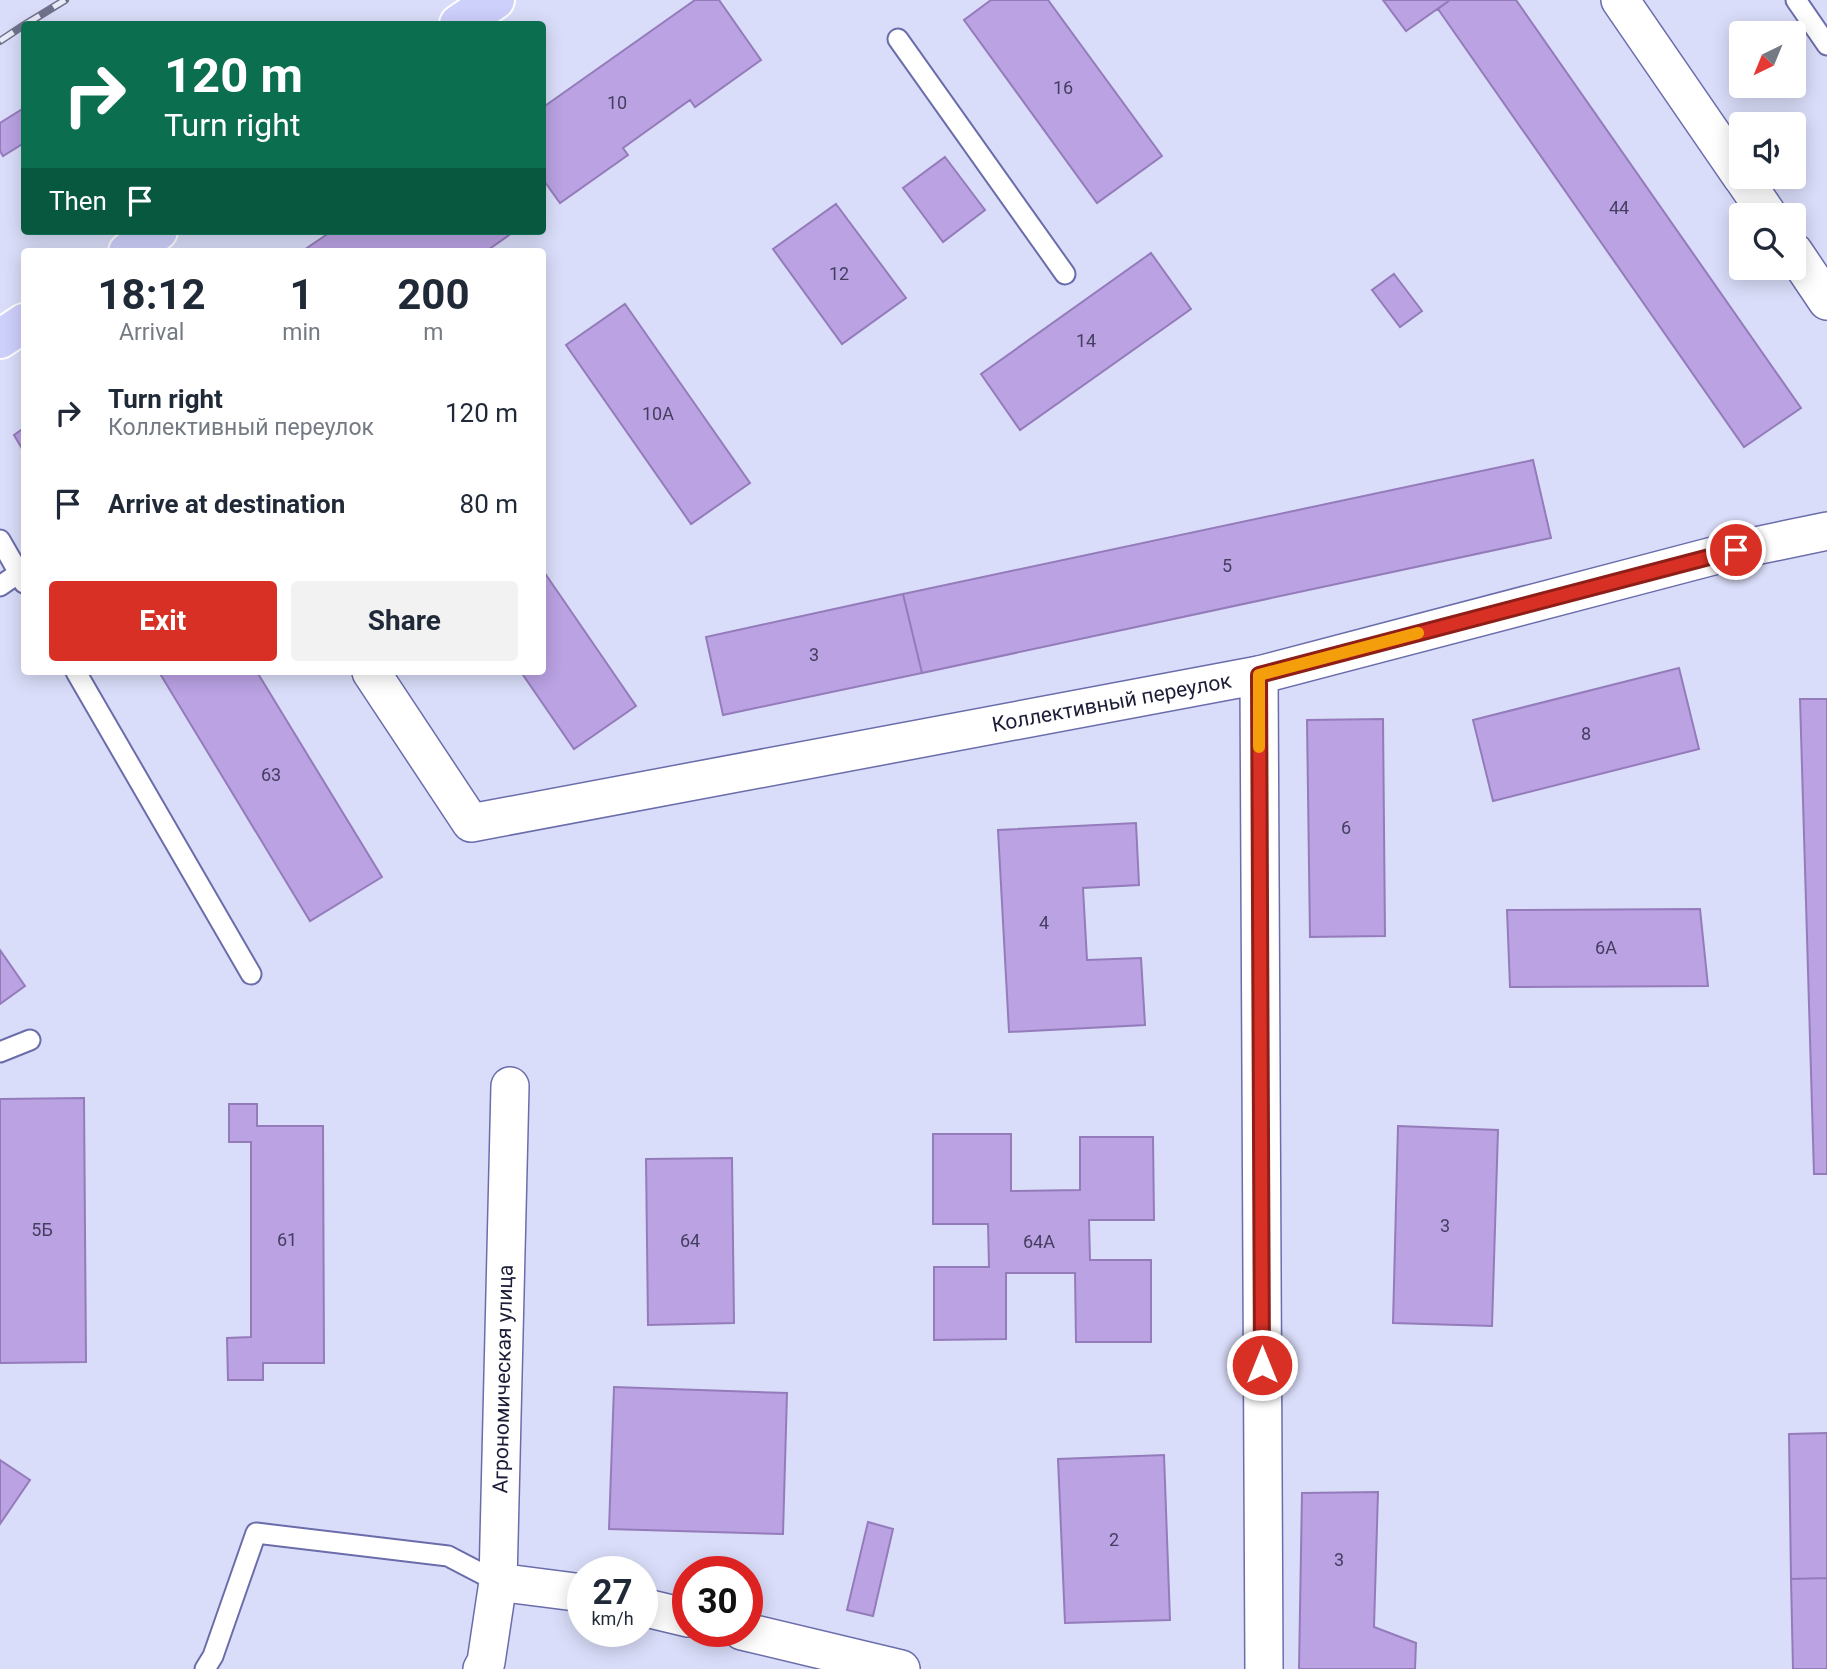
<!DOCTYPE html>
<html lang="en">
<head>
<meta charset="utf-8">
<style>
  body { margin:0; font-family:Roboto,sans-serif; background:#f2f2f3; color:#1f2937; height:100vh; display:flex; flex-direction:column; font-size:26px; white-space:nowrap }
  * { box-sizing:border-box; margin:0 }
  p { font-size:23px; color:#747a83 }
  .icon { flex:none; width:38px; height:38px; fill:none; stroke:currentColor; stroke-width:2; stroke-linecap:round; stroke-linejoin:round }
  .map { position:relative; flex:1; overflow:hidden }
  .sheet { position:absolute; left:21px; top:248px; width:525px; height:427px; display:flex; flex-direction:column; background:#fff; border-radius:7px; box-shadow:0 4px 18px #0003 }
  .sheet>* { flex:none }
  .top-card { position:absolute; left:21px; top:21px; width:525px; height:214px; border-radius:7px; box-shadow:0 4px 18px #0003; background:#0b6e4f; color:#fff; overflow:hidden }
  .needle { width:46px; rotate:223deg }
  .tools { position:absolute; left:1729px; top:21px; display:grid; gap:14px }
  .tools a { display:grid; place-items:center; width:77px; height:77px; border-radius:7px; background:#fff; box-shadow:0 4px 18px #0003; font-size:35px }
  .speed { position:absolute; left:567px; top:1556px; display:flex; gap:14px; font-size:35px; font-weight:700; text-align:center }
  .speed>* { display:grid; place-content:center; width:91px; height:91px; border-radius:50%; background:#fff; box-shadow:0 4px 18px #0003; line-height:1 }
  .speed small { font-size:18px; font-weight:400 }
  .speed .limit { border:10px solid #d22; background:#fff; color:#111 }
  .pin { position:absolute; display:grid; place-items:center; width:60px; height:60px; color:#fff; margin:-30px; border:4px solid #fff; border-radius:50%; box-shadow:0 2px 7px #0007 }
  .me { position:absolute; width:77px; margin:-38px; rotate:0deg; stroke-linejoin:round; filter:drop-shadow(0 0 5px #0008) }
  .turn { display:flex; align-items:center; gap:24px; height:147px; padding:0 28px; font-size:32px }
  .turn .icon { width:91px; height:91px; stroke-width:2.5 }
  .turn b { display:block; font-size:49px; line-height:60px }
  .then { display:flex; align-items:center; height:66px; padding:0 28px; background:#0003; gap:14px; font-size:26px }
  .eta { display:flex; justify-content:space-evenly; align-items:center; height:119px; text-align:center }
  .eta b { font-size:42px; font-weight:700; line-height:49px }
  .cta { display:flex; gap:14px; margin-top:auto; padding:14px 28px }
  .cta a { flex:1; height:80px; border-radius:7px; background:#d93025; color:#fff; font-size:28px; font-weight:700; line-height:80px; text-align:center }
  .cta a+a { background:#f2f2f3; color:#1f2937 }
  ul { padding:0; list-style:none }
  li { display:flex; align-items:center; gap:21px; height:91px; padding:0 28px }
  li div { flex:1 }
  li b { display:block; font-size:26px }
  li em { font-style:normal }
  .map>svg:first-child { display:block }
  .building { fill:#baa2e3; stroke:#947cbb; stroke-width:2 }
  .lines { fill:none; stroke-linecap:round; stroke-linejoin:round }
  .lane-casing { stroke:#6b6dab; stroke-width:23 }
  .street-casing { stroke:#6b6dab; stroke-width:40 }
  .primary-casing { stroke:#fff; stroke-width:42 }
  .lane { stroke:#fff; stroke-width:19 }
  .street { stroke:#fff; stroke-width:37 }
  .primary { stroke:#ced0fc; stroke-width:38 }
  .rail-casing { stroke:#70728c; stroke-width:8 }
  .rail { stroke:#eaebf9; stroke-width:5; stroke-dasharray:16; stroke-linecap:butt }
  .route-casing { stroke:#8d1f18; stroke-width:18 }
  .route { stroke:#d93025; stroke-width:12 }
  .slow { stroke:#f59e0b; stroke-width:12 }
  .labels { text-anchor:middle; stroke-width:5; stroke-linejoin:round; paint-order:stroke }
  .number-label { font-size:18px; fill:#443e61 }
  .street-label { font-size:21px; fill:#1c1d36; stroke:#eaebf9 }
</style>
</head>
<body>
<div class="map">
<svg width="1827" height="1669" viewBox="0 0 1827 1669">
  <rect width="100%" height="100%" fill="#daddf9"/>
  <path class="building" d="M695,0H719L761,60L695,107L690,100L623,148L628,155L560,203L542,178V108Z
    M991,0H1048L1162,156L1097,203L964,20Z
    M1383,0H1450L1406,31Z
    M1450,0H1516L1801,408L1744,447L1438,9Z
    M24,108V143L3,156L0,151V123Z
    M945,157L985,210L943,242L903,188Z
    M836,204L906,298L842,344L773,249Z
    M332,231H515L485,252H301Z
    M1151,253L1191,309L1020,430L981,374Z
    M1394,274L1422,311L1400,327L1372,290Z
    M625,304L750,483L691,524L566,345Z
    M24,428V452L14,435Z
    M1533,460L1551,538L922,673L903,594Z
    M542,569L636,706L574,749L521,672H542Z
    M903,594L922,673L723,715L706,637Z
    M1679,668L1699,749L1493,801L1473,720Z
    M159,672H257L382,877L310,921Z
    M1800,699H1827V1174H1814Z
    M1383,719L1385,936L1310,937L1307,720Z
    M1136,823L1139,885L1083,888L1087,960L1141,958L1145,1025L1009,1032L998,830Z
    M1700,909L1708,986L1510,987L1507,910Z
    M0,950L25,986L0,1004Z
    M84,1098L86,1362L0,1363V1099Z
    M229,1104H257V1126H323L324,1363H263V1380H228L227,1338L251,1337V1142H229Z
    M1398,1126L1498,1130L1492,1326L1393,1323Z
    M933,1134H1011V1191L1080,1190V1137H1153L1154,1220H1089L1090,1260H1151V1342H1076L1075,1273H1006V1339L934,1340V1267H989L988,1224H933Z
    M732,1158L734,1323L648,1325L646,1159Z
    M614,1387L787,1393L783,1534L609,1529Z
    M1827,1433V1578L1791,1579L1789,1434Z
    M1164,1455L1170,1620L1065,1623L1058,1459Z
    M0,1460L30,1480L0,1524Z
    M1378,1492L1374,1627L1416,1643L1415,1669H1299L1302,1493Z
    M868,1522L893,1529L873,1616L847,1610Z
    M1827,1578V1669H1793L1791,1579Z"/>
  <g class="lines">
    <g class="lane-casing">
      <path id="lane" d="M1796,0L1827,45
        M898,39L1065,274
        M0,540L19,573
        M0,586L19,573L24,583
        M76,672L251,974
        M0,1052L30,1040
        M205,1669L213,1656L256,1533L448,1556L498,1582"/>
    </g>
    <g class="street-casing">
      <g id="street">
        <path d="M1620,0L1741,176"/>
        <path d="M1742,177L1768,215"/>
        <path d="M1794,252L1827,301"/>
        <path id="s1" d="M371,672L471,823L1259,675L1736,550L1827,531"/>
        <path d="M1259,675L1264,1669"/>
        <path d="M498,1582L583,1593"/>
        <path d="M642,1607L688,1618"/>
        <path d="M742,1631L901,1669"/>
        <path id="s2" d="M482,1669L486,1662L498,1582L510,1086"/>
      </g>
    </g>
    <g class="primary-casing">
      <path id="primary" d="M459,24L495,0
        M128,252L158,231
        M0,339L24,323"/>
    </g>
    <use href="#lane" class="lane"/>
    <use href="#street" class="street"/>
    <use href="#primary" class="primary"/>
    <g class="rail-casing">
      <path id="rail" d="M26,24L65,0
        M0,41L24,25"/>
    </g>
    <use href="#rail" class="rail"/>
  </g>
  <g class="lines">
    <g class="route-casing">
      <path id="route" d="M1262,1365L1259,675L1736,550"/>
    </g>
    <use href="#route" class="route"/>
    <path class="slow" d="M1259,747V675L1418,633"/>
  </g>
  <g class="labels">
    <g class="number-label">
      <text x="1063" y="94">16</text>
      <text x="617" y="109">10</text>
      <text x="1619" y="214">44</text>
      <text x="839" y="280">12</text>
      <text x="1086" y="347">14</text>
      <text x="658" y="420">10А</text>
      <text x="1227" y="572">5</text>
      <text x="814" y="661">3</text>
      <text x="1586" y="740">8</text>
      <text x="271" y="781">63</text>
      <text x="1346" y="834">6</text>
      <text x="1044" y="929">4</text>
      <text x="1606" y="954">6А</text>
      <text x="1445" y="1232">3</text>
      <text x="42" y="1236">5Б</text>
      <text x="287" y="1246">61</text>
      <text x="690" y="1247">64</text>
      <text x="1039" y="1248">64А</text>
      <text x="1114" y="1546">2</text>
      <text x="1339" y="1566">3</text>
    </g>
    <g class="street-label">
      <text dy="7" stroke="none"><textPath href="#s1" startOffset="833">Коллективный переулок</textPath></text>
      <text dy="7" stroke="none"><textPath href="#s2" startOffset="292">Агрономическая улица</textPath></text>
    </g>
  </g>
</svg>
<div class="tools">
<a><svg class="needle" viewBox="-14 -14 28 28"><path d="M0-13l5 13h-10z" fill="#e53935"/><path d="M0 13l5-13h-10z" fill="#747a83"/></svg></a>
<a><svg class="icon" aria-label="sound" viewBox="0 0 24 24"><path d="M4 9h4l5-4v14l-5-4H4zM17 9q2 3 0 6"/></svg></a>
<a><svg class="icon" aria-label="search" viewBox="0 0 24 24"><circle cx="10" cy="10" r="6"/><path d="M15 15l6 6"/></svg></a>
</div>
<div class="speed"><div>27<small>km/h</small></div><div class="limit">30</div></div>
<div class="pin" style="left:1736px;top:550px;background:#d93025"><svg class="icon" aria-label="arrive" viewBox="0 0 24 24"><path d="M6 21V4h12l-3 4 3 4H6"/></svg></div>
<svg class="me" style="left:1262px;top:1365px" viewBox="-20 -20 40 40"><circle r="17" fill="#d93025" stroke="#fff" stroke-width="3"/><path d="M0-11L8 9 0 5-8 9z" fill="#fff"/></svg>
<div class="top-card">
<div class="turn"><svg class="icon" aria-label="right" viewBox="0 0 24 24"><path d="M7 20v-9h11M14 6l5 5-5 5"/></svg><div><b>120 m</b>Turn right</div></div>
<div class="then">Then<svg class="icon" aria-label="arrive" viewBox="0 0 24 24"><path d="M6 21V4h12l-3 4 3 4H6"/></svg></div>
</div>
<section class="sheet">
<div class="eta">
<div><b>18:12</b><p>Arrival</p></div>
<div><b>1</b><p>min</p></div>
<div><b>200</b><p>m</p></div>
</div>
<ul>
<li><svg class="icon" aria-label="right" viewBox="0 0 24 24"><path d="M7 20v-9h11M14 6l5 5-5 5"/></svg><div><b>Turn right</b><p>Коллективный переулок</p></div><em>120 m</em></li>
<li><svg class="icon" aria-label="arrive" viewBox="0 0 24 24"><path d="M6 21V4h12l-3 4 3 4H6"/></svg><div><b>Arrive at destination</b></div><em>80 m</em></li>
</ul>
<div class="cta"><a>Exit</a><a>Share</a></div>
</section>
</div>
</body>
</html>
